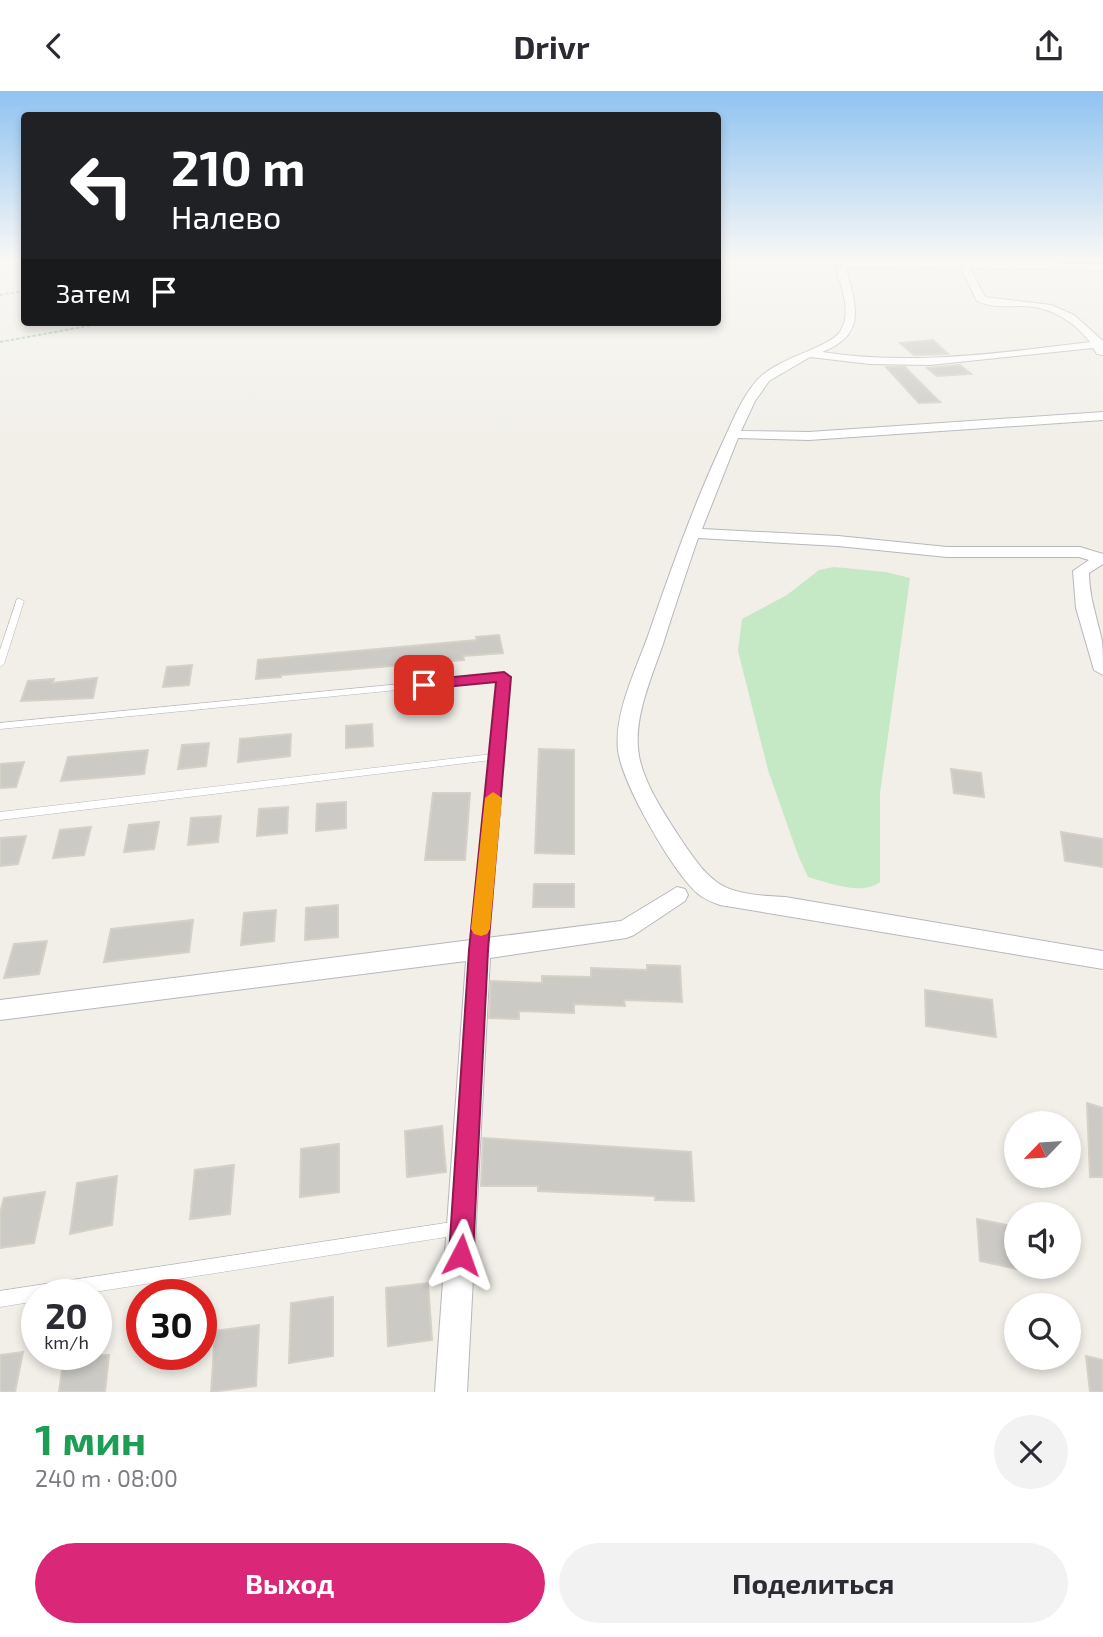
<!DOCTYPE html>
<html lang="ru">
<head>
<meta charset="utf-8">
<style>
  body { margin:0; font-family:"Exo 2",sans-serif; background:#f2f2f3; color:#2b2b33; height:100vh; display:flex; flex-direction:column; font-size:26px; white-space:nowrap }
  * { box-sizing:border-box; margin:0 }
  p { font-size:23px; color:#7c7c81 }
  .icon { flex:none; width:38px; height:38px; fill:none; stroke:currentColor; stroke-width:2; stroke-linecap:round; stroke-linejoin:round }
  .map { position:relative; height:1301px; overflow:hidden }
  .sheet { display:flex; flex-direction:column; background:#fff; flex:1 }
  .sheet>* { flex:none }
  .top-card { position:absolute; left:21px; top:21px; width:700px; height:214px; border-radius:7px; box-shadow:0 4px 10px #0003; background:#202124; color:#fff; overflow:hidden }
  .needle { width:46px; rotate:245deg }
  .controls { position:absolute; left:1004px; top:1020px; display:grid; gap:14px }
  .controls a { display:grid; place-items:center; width:77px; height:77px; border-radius:50%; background:#fff; box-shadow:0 4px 10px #0003; font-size:35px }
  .speed { position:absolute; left:21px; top:1188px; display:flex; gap:14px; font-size:35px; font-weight:700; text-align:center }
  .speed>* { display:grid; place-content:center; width:91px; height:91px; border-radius:50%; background:#fff; box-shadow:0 4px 10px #0003; line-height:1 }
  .speed small { font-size:18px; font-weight:400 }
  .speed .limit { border:10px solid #d22; background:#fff; color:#111 }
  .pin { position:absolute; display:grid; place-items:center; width:60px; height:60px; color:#fff; margin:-30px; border-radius:14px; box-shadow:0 4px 10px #0006 }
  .me { position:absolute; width:77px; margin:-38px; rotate:4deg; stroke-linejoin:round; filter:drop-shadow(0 0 5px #0008) }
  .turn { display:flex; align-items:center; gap:24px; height:147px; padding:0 35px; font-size:32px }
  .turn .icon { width:91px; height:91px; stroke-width:2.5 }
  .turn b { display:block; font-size:49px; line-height:60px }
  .then { display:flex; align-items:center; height:66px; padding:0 35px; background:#0003; gap:14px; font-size:26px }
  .round { display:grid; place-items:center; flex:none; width:74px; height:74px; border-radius:37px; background:#f2f2f3 }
  .overview { display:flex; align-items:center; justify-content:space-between; height:119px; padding:0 35px }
  h1 { font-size:42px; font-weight:700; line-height:52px; color:#1e9e55 }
  .button { display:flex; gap:14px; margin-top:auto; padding:14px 35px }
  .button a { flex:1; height:80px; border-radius:42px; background:#db2777; color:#fff; font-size:28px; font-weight:700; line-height:80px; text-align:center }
  .button a+a { background:#f2f2f3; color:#2b2b33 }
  header { display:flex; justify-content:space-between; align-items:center; height:91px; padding:0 35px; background:#fff; font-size:32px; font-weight:700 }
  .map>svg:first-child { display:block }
  .green { fill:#c5e8c5 }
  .building { fill:#cccac5; stroke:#d6d1c6; stroke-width:2 }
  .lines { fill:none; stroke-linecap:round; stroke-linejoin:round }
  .service-casing { stroke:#b5b8bc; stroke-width:1 }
  .minor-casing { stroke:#b5b8bc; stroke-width:2 }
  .path { stroke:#9cc7a9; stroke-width:2; stroke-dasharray:3.5 2; stroke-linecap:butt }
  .service { fill:#fff; fill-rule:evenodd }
  .minor { fill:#fff; fill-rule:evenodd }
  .route { fill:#db2777; stroke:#8e194d; stroke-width:2 }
  .slow { fill:#f59e0b }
</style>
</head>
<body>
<header><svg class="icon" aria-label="back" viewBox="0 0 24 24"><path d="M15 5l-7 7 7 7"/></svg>Drivr<svg class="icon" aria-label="share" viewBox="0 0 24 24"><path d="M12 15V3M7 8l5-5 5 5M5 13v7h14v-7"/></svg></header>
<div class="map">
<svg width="1103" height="1301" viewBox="0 0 1103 1301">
  <rect width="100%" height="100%" fill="#f1efe8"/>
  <path class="green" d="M834,476L886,481L910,487L880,702V791C861,805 830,792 808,786L798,764L768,679L738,560L742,528L787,504L819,479Z"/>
  <path class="building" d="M933,249L948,263L914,264L900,252Z
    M960,274L971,283L937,285L927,277Z
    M886,276H905L940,311L919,312Z
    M499,544L503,562L463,565L464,569L281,584V586L256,588L258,569L477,549L476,546Z
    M192,574L189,594L163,596L167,576Z
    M97,587L93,607L21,610L28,590L54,588L52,592Z
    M372,633L373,655L346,657V635Z
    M291,643L290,665L238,671L240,648Z
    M209,652L206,675L178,678L182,654Z
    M539,658L574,659V763L535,762Z
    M148,659L144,683L61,690L68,666Z
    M24,671L16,696L0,697V673Z
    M951,678L981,682L984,706L954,702Z
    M433,702H470L465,769H425Z
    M346,711V737L316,740L317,713Z
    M288,716L287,742L257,745L259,718Z
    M221,725L218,751L188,754L191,727Z
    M159,731L154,758L124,761L129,734Z
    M91,736L84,764L53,767L60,739Z
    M1061,741L1103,748V776L1065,770Z
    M26,745L18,773L0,775V747Z
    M534,793H574V816H533Z
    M338,814V846L305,849L306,817Z
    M276,819L274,850L241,854L244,822Z
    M193,829L189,861L104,871L111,838Z
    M47,850L39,883L4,887L14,853Z
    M647,874L680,875L682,911L624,909L625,915L574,913V922L519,920V928L489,927L491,890L542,892V885L591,886V877L647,879Z
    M925,899L992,909L996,946L926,935Z
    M1087,1012L1103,1017V1086H1090Z
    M442,1035L446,1081L407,1086L405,1040Z
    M483,1047L691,1061L694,1110L655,1109V1105L538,1100V1095H481Z
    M339,1053V1101L300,1106L301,1058Z
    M234,1074L230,1123L190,1128L195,1079Z
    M117,1085L112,1134L70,1143L77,1092Z
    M45,1101L34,1152L0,1157V1122L4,1107Z
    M977,1128L1017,1136V1178L980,1170Z
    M428,1192L432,1249L388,1255L386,1197Z
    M333,1206V1265L289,1272L291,1212Z
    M259,1234L256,1295L211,1301L215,1240Z
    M23,1261L15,1301H0V1264Z
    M64,1264H109L105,1301H59Z
    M1086,1265L1103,1269V1301H1090Z"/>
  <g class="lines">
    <g class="service-casing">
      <path id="service" d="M17,508H20L24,510L4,573L0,576V559Z
        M504,583L508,586L502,663L503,665L501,667L485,859L483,862L479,864L475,862L473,859L491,669L0,729V721L492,663L499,589L0,638V632Z
        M459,1130L464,1132L466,1137L464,1142L459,1144L75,1204H37V1210L0,1216V1200Z"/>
    </g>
    <g class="minor-casing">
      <path id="minor" d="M850,170L1103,173V179L970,177L985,206L1051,214L1074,224L1103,250V264L1097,263L1093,257L930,274L870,273L810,266L769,290L755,310L741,340L809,341L1103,321V329L809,349L738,347L702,438L838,445L947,456H1080L1103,463V473L1089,482C1089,506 1097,526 1102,550C1103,560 1103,573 1103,584L1094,579L1076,517L1073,480L1089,469L1079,466H947L838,455L698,447C686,482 674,518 663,553C652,585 635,623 638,657C640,686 662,719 678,744C713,797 722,803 785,806L1103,860V878L720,814C712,811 704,808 697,802C672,779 622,693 618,659C614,621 637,577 649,542C671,478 693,416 721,355C731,334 739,312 753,294C774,265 830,259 841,239C852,221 841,195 836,177ZM852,176L961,177L977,210C992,217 1006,215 1022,215C1049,215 1074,230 1090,251C1001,262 911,275 822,261C866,244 857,217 846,178Z
        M677,796L685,798L688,804L685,810L634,844L626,847L490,867L467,1301H435L466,870L0,929V909L621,830Z"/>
    </g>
    <path class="path" d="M0,204L24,200
      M0,251L110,231"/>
    <use href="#service" class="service"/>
    <use href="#minor" class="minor"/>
  </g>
  <linearGradient id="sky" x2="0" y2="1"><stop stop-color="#8fc3f1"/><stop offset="0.48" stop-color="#f9f8f5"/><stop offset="1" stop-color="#f9f8f5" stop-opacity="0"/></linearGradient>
  <rect width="1103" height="353" fill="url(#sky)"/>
  <path class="route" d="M504,581L511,586L488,859L473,1164L470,1172L461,1176L452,1172L449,1164L469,859L496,591L424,598L417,594L424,589Z"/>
  <path class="slow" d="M493,701L502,707L490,838L487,843L481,845L474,843L471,838L485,707Z"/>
</svg>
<div class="controls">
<a><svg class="needle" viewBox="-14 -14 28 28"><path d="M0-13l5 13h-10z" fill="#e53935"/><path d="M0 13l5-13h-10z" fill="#7c7c81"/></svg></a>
<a><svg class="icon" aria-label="sound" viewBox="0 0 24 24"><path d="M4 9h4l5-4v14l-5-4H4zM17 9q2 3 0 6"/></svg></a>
<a><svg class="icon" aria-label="search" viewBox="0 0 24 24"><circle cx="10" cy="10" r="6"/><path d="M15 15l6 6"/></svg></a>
</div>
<div class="speed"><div>20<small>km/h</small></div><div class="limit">30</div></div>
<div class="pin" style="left:424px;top:594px;background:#d93025"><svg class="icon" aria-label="arrive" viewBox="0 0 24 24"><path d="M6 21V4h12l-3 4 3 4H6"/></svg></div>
<svg class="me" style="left:461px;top:1164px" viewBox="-20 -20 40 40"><path d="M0-17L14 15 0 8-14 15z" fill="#db2777" stroke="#fff" stroke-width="4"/></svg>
<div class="top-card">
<div class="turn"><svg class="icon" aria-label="left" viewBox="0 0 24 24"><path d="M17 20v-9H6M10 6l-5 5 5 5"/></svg><div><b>210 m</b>Налево</div></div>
<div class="then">Затем<svg class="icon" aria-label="arrive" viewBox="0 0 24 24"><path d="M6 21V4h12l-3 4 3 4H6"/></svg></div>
</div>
</div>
<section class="sheet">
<div class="overview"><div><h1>1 мин</h1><p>240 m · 08:00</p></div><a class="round"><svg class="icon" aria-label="close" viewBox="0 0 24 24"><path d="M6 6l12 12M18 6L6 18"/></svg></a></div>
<div class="button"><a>Выход</a><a>Поделиться</a></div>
</section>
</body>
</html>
